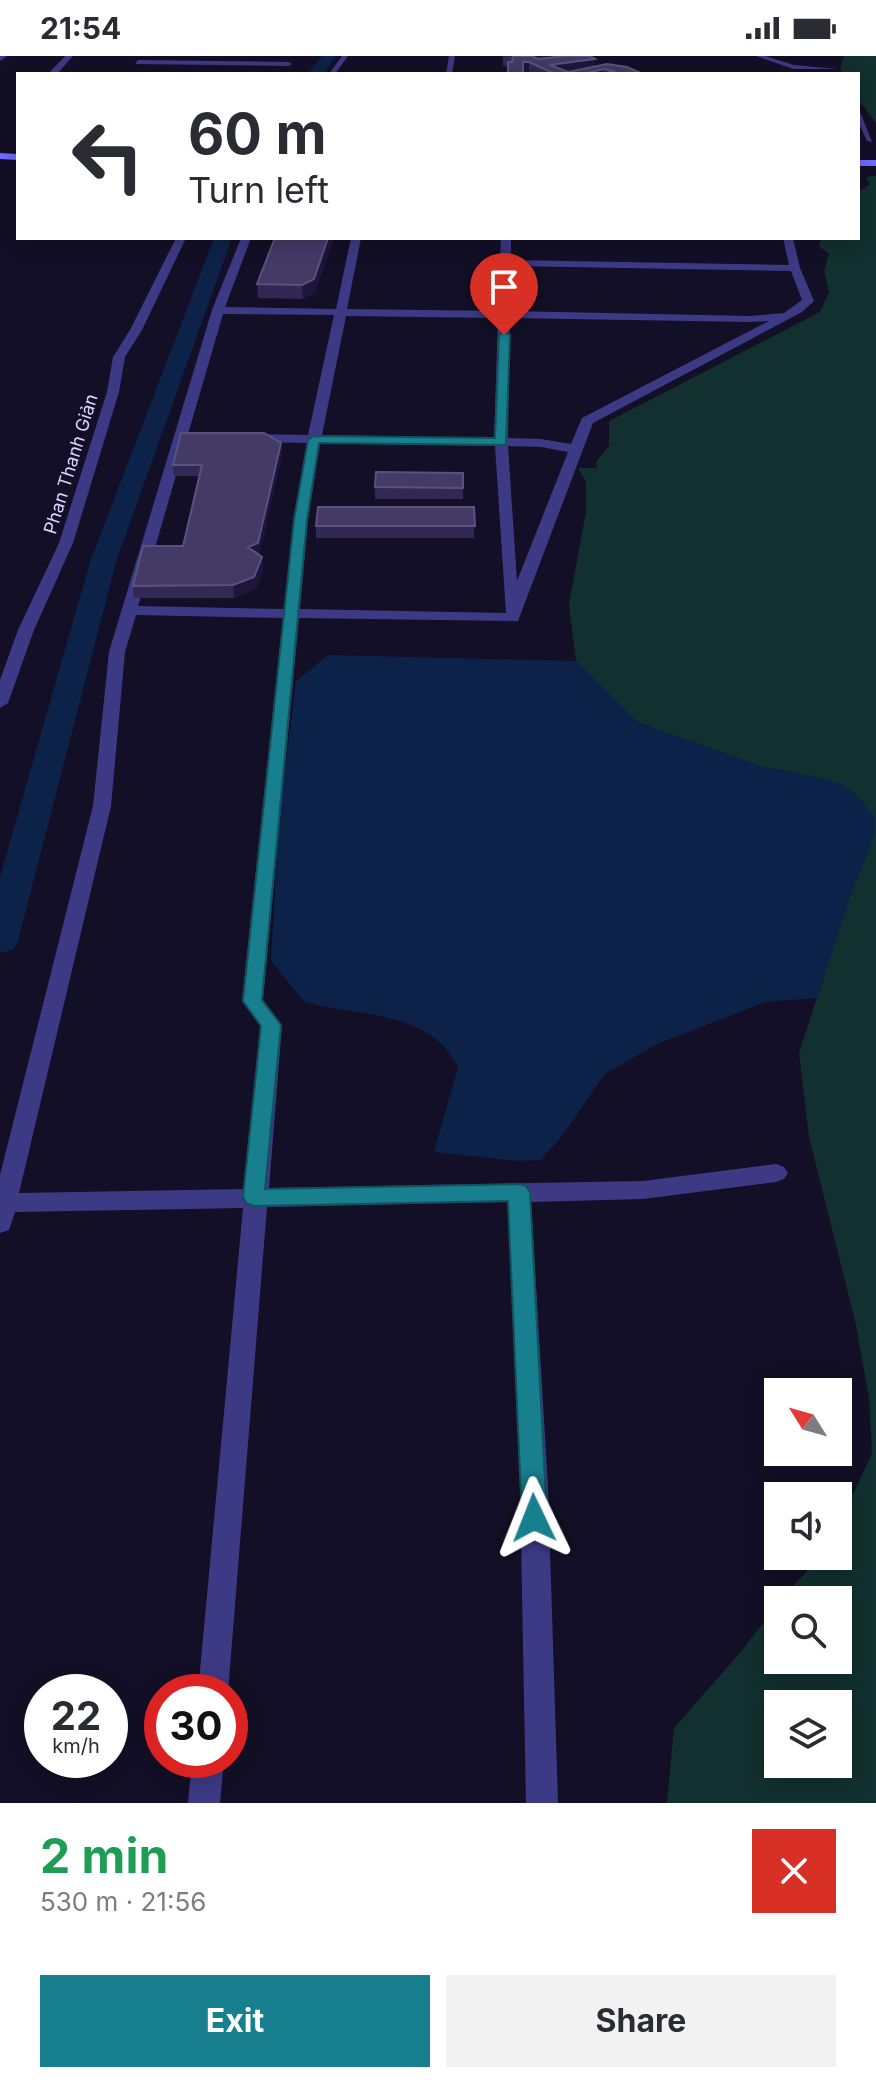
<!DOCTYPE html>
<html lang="en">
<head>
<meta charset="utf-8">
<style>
  body { margin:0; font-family:Inter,sans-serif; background:#f2f2f3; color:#2b2b33; height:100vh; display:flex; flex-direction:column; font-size:30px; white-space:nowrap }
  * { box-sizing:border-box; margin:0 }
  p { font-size:26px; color:#7c7c81 }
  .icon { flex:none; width:44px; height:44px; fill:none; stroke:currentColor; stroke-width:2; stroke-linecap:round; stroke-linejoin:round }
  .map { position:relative; height:1747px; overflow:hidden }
  .panel { display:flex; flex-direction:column; background:#fff; flex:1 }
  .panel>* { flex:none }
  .banner { position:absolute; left:16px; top:16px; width:844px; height:168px; border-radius:0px; box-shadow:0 4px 20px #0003; background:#fff; color:#2b2b33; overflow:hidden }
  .needle { width:52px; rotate:307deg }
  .tools { position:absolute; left:764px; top:1322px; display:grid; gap:16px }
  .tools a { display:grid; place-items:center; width:88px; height:88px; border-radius:0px; background:#fff; box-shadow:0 4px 20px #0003; font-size:40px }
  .speed { position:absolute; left:24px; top:1618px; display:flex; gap:16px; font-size:40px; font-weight:700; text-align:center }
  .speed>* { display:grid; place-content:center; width:104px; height:104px; border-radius:50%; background:#fff; box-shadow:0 4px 20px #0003; line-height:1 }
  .speed small { font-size:20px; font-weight:400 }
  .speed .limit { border:12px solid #d22; background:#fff; color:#111 }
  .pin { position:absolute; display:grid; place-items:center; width:68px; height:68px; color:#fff; margin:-82px -34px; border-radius:50% 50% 50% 0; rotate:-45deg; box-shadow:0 0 8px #0007 }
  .pin .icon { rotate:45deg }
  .me { position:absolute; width:88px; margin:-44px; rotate:358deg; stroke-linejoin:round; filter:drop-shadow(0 0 6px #0008) }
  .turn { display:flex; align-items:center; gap:28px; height:168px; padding:0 40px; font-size:36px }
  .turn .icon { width:104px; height:104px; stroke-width:2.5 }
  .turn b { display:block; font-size:56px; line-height:68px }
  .round { display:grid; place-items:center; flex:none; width:84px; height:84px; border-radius:0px; background:#f2f2f3 }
  .overview { display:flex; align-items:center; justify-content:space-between; height:136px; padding:0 40px }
  h1 { font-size:48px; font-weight:700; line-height:60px; color:#1e9e55 }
  .button { display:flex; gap:16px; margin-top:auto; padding:16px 40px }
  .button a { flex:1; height:92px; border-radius:0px; background:#187f8f; color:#fff; font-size:32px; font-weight:700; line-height:92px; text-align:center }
  .button a+a { background:#f2f2f3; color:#2b2b33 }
  .status { display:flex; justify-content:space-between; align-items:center; height:56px; padding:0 40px; background:#fff; direction:ltr }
  .status svg { height:22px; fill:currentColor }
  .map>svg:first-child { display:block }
  .green { fill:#12302f; fill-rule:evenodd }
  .water { fill:#0c2248 }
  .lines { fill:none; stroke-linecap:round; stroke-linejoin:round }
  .canal { fill:#0c2248; fill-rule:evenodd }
  .service { fill:#3d3a85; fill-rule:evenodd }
  .minor { fill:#3d3a85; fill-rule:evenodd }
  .secondary { fill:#6f6bff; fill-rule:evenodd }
  .wall { fill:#312854 }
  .shaded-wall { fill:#1d163a }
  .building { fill:#433a66; stroke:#5a527e; stroke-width:2 }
  .route { fill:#187f8f; stroke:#10535d; stroke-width:2 }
  .labels { text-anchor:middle; stroke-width:7; stroke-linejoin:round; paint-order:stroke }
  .far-street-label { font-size:18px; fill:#d9d4ff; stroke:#130f26 }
</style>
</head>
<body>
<div class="status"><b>21:54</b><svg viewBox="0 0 49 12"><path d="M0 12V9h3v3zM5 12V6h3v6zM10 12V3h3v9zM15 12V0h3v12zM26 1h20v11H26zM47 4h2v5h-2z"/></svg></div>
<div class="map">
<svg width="876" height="1747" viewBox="0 0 876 1747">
  <rect width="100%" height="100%" fill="#130f26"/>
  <path class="green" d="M844,0H876V67L858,43V18H842L840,11Z
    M869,120H876V1747H667L674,1672L744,1592L778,1547V1604H838V1544H781L820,1500H838V1471L872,1397L869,1342L856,1269L809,1081L799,997L851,837L874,778L797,717L762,711L637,666L576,605L569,549L586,455V426L578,412H597L596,406L609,390V365L820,256L829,236L824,215L829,198L819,190L821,182H858V136L870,128L866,122ZM778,1648H838V1708H778Z"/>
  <path class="water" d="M328,599L576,605L637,666L762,711L823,722L841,728L858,740L875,762L874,778L868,797L851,837L817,942L765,946L655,989L605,1018L559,1084L540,1104L516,1105L434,1096L458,1011C431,954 356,960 304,946L271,904L279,762L296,625Z"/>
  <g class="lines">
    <path class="canal" d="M322,0H336L323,18H308Z
      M214,182H232L116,506L18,885L13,894L0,897V821L90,506Z"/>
    <path class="service" d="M342,0H348L335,18H329Z
      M449,0H455L452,18H446Z
      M756,0H765L794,9L837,13H793Z
      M858,56L861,58L872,86L867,85L858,65Z"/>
    <path class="minor" d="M0,0H7L0,5Z
      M65,0H73L57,18H48Z
      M138,4L288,6L292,8L288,10L135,8Z
      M176,182H186L142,274L125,301L119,336L73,487L34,574L8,647L0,652V624L18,574L59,487L107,336L113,301L130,274Z
      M241,182H251L225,251L336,253L351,182H361L347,253L498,255L501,182H511V204L789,209L783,182H793L800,212L814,245L802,256L593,367L518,565L299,562L263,944L282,969L269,1132L643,1125L776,1108L784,1111L788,1117L784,1123L776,1126L643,1143L531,1146L548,1431L558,1747H526L520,1431L508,1146L267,1151L228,1636H198L243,1152L15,1156L9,1174L0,1177V1119L93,750L109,596L212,254ZM511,210L791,215L802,244L784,257L750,260L510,255ZM223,258L334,259L308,379L249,378L242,382L249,386L307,387L294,464L284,553L138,550ZM346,260L498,262L494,382L322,379ZM510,262L750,266L769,265L582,362L571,388L541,383L508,382ZM320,387L495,390L506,557L300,553L308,464ZM508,390L541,391L568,396L517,525ZM136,559L283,562L242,945L260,970L245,1133L19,1137L111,750L125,596Z
      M192,1704H224L220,1747H188Z"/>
    <path class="secondary" d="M0,97L18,98V104L0,103Z
      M858,104H876V110H858Z"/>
  </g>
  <path class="wall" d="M503,0H594V10L643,18H508V11L503,10Z
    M275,182H334L315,237L303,243L258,242L257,228Z
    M281,387L282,398L259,499L262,501L263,513L256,533L234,542H134L133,530L183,490L199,420H174L173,409Z
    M463,417V443H375V431Z
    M474,451V482H316V470Z"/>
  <path class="shaded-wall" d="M531,0H594V3H595L594,15L604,13V18H555Z
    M523,6H529V18H523Z
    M328,182H334L315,237L303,243L302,229Z
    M281,387L282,398L259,499L248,491Z
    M262,501L263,513L256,533L234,542L233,529Z"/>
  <path class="building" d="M513,0H532L538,3L564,0H590L595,3L550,9L568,16L607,8L627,11L643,18H605L613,15L604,13L583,18H555L529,6H523V18H508V6H512Z
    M275,182H328L314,223L302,229L257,228Z
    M181,377H264L281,387L258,487L248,491L262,501L254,521L233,529L133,530L143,490H183L202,409H173Z
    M376,416L463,417V432L375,431Z
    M318,451H474L475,470H316Z"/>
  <path class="route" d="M504,276L510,279L506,389L319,387L307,464L262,944L281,969L265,1133L519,1128L526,1130L530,1136L547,1462L543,1471L534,1474L525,1471L522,1462L508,1145L254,1150L246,1147L243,1141L261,970L243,945L294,464L308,384L314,380L495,382L499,279Z"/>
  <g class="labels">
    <g class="far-street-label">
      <text transform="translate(71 408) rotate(-73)" y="6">Phan Thanh Giản</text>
    </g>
  </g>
</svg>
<div class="tools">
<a><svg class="needle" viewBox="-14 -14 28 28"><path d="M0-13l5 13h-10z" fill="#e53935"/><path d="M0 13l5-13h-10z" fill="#7c7c81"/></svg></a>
<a><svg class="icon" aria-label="sound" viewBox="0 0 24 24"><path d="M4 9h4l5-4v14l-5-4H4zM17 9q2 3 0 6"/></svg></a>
<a><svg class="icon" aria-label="search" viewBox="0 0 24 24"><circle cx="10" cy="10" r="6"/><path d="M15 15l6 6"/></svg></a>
<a><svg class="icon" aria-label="layers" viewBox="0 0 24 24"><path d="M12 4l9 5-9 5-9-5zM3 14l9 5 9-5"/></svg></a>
</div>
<div class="speed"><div>22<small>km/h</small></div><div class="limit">30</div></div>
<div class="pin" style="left:504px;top:279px;background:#d93025"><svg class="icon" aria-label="arrive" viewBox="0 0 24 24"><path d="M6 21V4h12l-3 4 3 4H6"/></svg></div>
<svg class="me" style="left:534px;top:1462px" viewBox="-20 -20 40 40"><path d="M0-17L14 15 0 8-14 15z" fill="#187f8f" stroke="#fff" stroke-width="4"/></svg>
<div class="banner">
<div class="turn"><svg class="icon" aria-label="left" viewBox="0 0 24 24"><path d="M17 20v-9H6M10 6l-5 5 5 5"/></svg><div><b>60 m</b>Turn left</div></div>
</div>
</div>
<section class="panel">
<div class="overview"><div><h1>2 min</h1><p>530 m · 21:56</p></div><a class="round" style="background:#d93025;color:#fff"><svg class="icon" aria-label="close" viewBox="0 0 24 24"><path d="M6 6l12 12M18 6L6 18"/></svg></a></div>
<div class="button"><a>Exit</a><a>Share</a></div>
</section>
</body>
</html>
